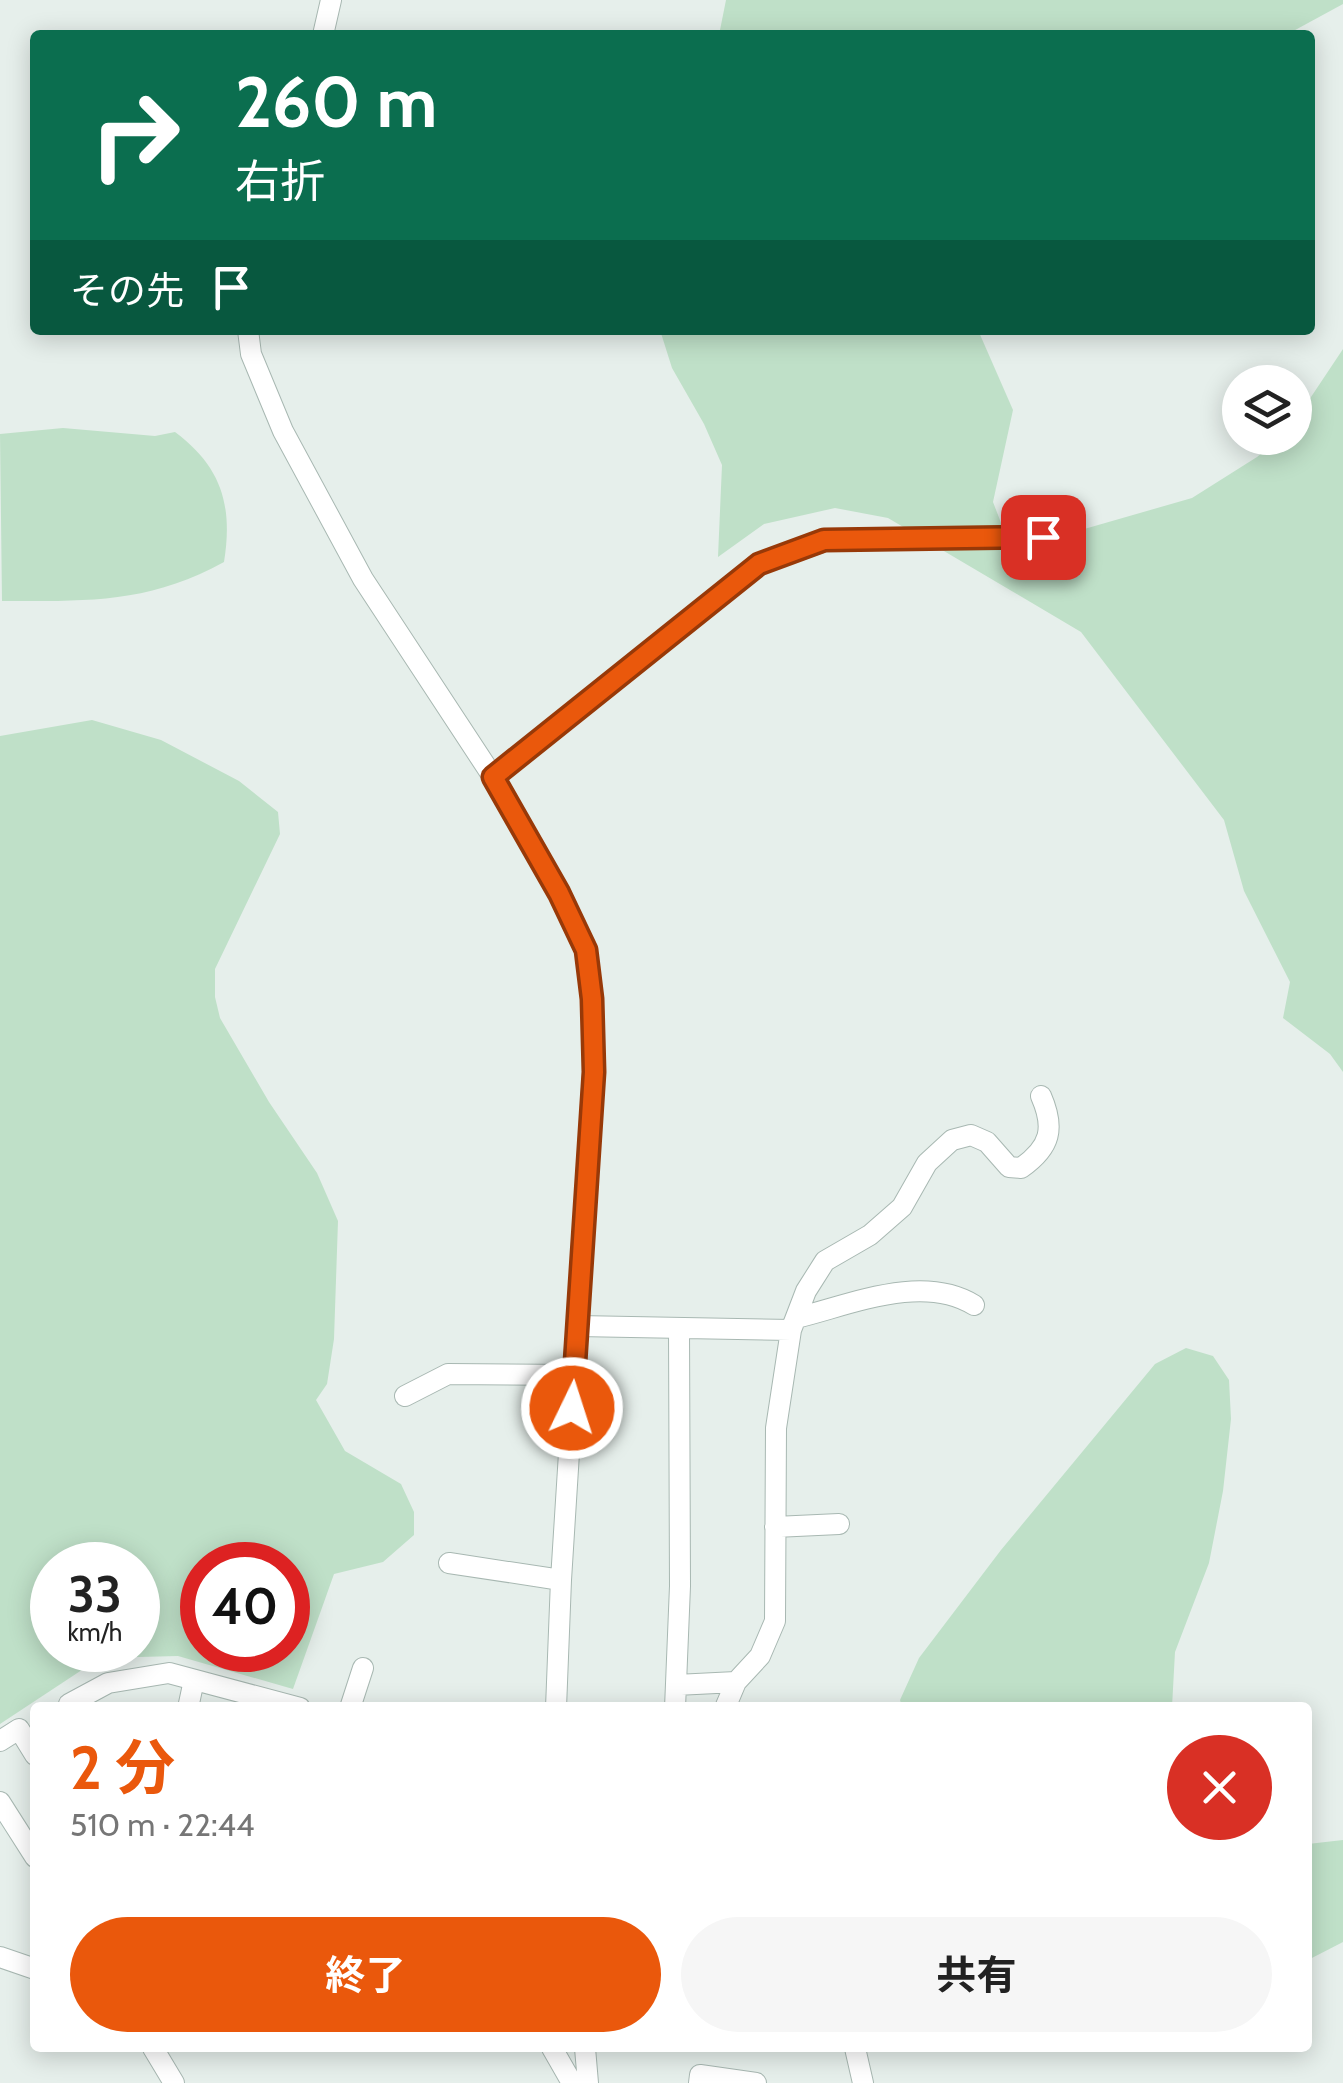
<!DOCTYPE html>
<html lang="ja">
<head>
<meta charset="utf-8">
<style>
  body { margin:0; font-family:Cabin,"Noto Sans JP",sans-serif; background:#f6f6f6; color:#222; height:100vh; display:flex; flex-direction:column; font-size:38px; white-space:nowrap }
  * { box-sizing:border-box; margin:0 }
  p { font-size:32px; color:#767676 }
  .icon { flex:none; width:55px; height:55px; fill:none; stroke:currentColor; stroke-width:2; stroke-linecap:round; stroke-linejoin:round }
  .map { position:relative; flex:1; overflow:hidden }
  .sheet { position:absolute; left:30px; top:1702px; width:1282px; height:350px; display:flex; flex-direction:column; background:#fff; border-radius:10px; box-shadow:0 5px 25px #0003 }
  .sheet>* { flex:none }
  .top-card { position:absolute; left:30px; top:30px; width:1285px; height:305px; border-radius:10px; box-shadow:0 5px 25px #0003; background:#0b6e4f; color:#fff; overflow:hidden }
  .tools { position:absolute; left:1222px; top:365px; display:grid; gap:20px }
  .tools a { display:grid; place-items:center; width:90px; height:90px; border-radius:50%; background:#fff; box-shadow:0 5px 25px #0003; font-size:50px }
  .speed { position:absolute; left:30px; top:1542px; display:flex; gap:20px; font-size:50px; font-weight:700; text-align:center }
  .speed>* { display:grid; place-content:center; width:130px; height:130px; border-radius:50%; background:#fff; box-shadow:0 5px 25px #0003; line-height:1 }
  .speed small { font-size:25px; font-weight:400 }
  .speed .limit { border:15px solid #d22; background:#fff; color:#111 }
  .pin { position:absolute; display:grid; place-items:center; width:85px; height:85px; color:#fff; margin:-42px; border-radius:20px; box-shadow:0 5px 15px #0006 }
  .me { position:absolute; width:110px; margin:-55px; rotate:4deg; stroke-linejoin:round; filter:drop-shadow(0 0 8px #0008) }
  .turn { display:flex; align-items:center; gap:35px; height:210px; padding:0 40px; font-size:45px }
  .turn .icon { width:130px; height:130px; stroke-width:2.5 }
  .turn b { display:block; font-size:70px; line-height:85px }
  .then { display:flex; align-items:center; height:95px; padding:0 40px; background:#0003; gap:20px; font-size:38px }
  .round { display:grid; place-items:center; flex:none; width:105px; height:105px; border-radius:52px; background:#f6f6f6 }
  .overview { display:flex; align-items:center; justify-content:space-between; height:170px; padding:0 40px }
  h1 { font-size:60px; font-weight:700; line-height:75px; color:#ea580c }
  .primary-button { display:flex; gap:20px; margin-top:auto; padding:20px 40px }
  .primary-button a { flex:1; height:115px; border-radius:60px; background:#ea580c; color:#fff; font-size:40px; font-weight:700; line-height:115px; text-align:center }
  .primary-button a+a { background:#f6f6f6; color:#222 }
  .map>svg:first-child { display:block }
  .green { fill:#bfe0c8; fill-rule:evenodd }
  .lines { fill:none; stroke-linecap:round; stroke-linejoin:round }
  .minor-casing { stroke:#a8b8b2; stroke-width:22 }
  .minor { stroke:#fff; stroke-width:20 }
  .route-casing { stroke:#983908; stroke-width:25 }
  .route { stroke:#ea580c; stroke-width:18 }
</style>
</head>
<body>
<div class="map">
<svg width="1343" height="2083" viewBox="0 0 1343 2083">
  <rect width="100%" height="100%" fill="#e6efeb"/>
  <path class="green" d="M726,0H1343V4L1286,35H719Z
    M660,330H978L1013,410L993,502L1003,528L1053,538L1192,498L1257,457L1279,438H1295V421L1343,349V1072L1330,1054L1283,1018L1290,982L1244,891L1224,820L1081,632L888,518L835,508L764,524L718,557L722,465L704,424L672,368Z
    M63,428L155,436L175,432C222,467 233,506 224,562C148,604 86,601 2,601L0,434Z
    M92,720L161,740L239,781L278,812L280,834L215,969V997L220,1018L269,1102L317,1173L338,1221L334,1339L327,1384L316,1400L345,1451L401,1484L414,1512V1535L383,1562L334,1574L293,1689L178,1656L100,1658L0,1724V736ZM52,1565H138V1650H52ZM288,1565V1650H202V1565Z
    M1186,1348L1213,1356L1229,1380L1231,1419L1223,1491L1209,1563L1175,1652L1172,1707H902L900,1700L919,1658L1001,1550L1155,1364Z
    M1343,1840V1942L1308,1960V1844Z"/>
  <g class="lines">
    <g class="minor-casing">
      <path id="minor" d="M323,35L331,0
        M248,330L251,354L283,431L363,579L493,777L559,893L586,950L592,999L593,1072L561,1580L556,1708
        M493,777L759,564L825,541L1043,537
        M796,1318C850,1305 922,1273 974,1305
        M578,1326L791,1330
        M405,1396L448,1374L574,1375
        M775,1527L839,1524
        M449,1563L561,1580
        M676,1685L736,1682
        M71,1708L69,1704L108,1683L169,1673L300,1708
        M188,1708L194,1680
        M350,1708L363,1668
        M675,1708L680,1586L679,1329
        M725,1708L736,1682L760,1656L775,1621L776,1428L791,1330L806,1291L825,1261L870,1235L902,1207L927,1163L952,1140L971,1135L987,1142L1009,1167L1021,1168C1051,1147 1055,1128 1041,1096
        M0,1741L19,1729L35,1755
        M0,1802L35,1857
        M0,1957L35,1969
        M153,2048L174,2083
        M552,2048L572,2083
        M585,2048L588,2083
        M855,2048L863,2083
        M699,2083L700,2075L756,2083"/>
    </g>
    <use href="#minor" class="minor"/>
  </g>
  <g class="lines">
    <g class="route-casing">
      <path id="route" d="M572,1408L594,1072L592,999L586,950L559,893L493,777L759,564L824,540L1043,537"/>
    </g>
    <use href="#route" class="route"/>
  </g>
</svg>
<div class="tools">
<a><svg class="icon" aria-label="layers" viewBox="0 0 24 24"><path d="M12 4l9 5-9 5-9-5zM3 14l9 5 9-5"/></svg></a>
</div>
<div class="speed"><div>33<small>km/h</small></div><div class="limit">40</div></div>
<div class="pin" style="left:1043px;top:537px;background:#d93025"><svg class="icon" aria-label="arrive" viewBox="0 0 24 24"><path d="M6 21V4h12l-3 4 3 4H6"/></svg></div>
<svg class="me" style="left:572px;top:1408px" viewBox="-20 -20 40 40"><circle r="17" fill="#ea580c" stroke="#fff" stroke-width="3"/><path d="M0-11L8 9 0 5-8 9z" fill="#fff"/></svg>
<div class="top-card">
<div class="turn"><svg class="icon" aria-label="right" viewBox="0 0 24 24"><path d="M7 20v-9h11M14 6l5 5-5 5"/></svg><div><b>260 m</b>右折</div></div>
<div class="then">その先<svg class="icon" aria-label="arrive" viewBox="0 0 24 24"><path d="M6 21V4h12l-3 4 3 4H6"/></svg></div>
</div>
<section class="sheet">
<div class="overview"><div><h1>2 分</h1><p>510 m · 22:44</p></div><a class="round" style="background:#d93025;color:#fff"><svg class="icon" aria-label="close" viewBox="0 0 24 24"><path d="M6 6l12 12M18 6L6 18"/></svg></a></div>
<div class="primary-button"><a>終了</a><a>共有</a></div>
</section>
</div>
</body>
</html>
